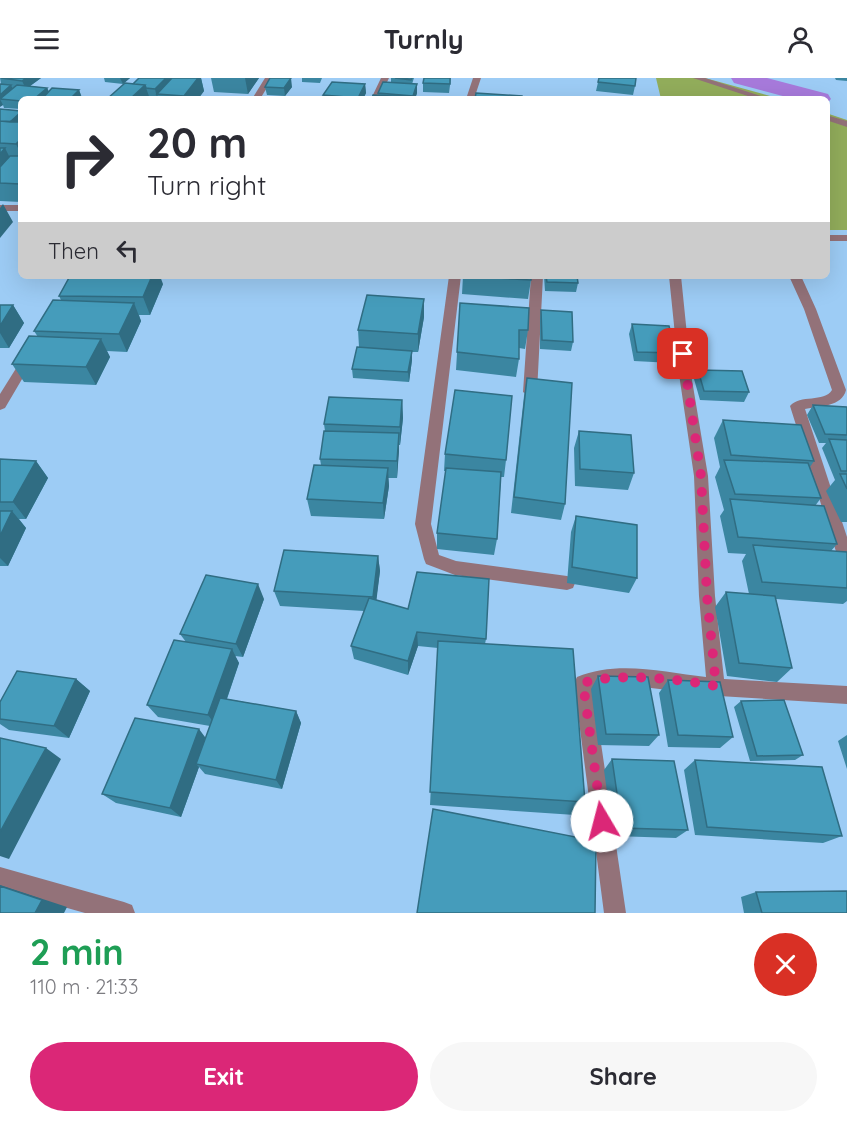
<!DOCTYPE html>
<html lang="en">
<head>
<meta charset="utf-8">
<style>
  body { margin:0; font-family:Quicksand,sans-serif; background:#f7f7f7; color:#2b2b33; height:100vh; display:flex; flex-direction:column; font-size:22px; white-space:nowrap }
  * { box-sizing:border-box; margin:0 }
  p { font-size:20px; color:#7c7c81 }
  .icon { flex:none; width:33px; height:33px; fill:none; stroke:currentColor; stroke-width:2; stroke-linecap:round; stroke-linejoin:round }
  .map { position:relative; height:835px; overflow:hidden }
  .side { display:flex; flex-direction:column; background:#fff; flex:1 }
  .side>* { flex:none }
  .guide { position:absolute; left:18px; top:18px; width:812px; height:183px; border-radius:9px; box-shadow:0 6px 24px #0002; background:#fff; color:#2b2b33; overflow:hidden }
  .pin { position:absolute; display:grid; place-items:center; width:51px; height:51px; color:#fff; margin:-26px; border-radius:12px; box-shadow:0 3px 9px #0006 }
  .me { position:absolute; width:66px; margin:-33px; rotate:352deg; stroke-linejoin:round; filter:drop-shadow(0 0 4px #0008) }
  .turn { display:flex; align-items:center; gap:21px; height:126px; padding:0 30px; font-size:27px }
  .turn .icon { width:78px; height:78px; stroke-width:2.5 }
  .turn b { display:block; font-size:42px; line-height:51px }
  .then { display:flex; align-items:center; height:57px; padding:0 30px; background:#0003; gap:12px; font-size:22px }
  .round { display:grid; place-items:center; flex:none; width:63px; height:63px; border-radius:32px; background:#f7f7f7 }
  .overview { display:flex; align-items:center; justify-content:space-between; height:102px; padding:0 30px }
  h1 { font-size:36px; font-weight:700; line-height:45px; color:#1e9e55 }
  .cta { display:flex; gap:12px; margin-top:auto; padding:12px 30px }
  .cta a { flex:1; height:69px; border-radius:36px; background:#db2777; color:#fff; font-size:24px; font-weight:700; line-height:69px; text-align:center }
  .cta a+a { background:#f7f7f7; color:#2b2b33 }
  header { display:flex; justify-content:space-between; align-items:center; height:78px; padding:0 30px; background:#fff; font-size:27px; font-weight:700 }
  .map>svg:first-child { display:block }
  .green { fill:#92ad5b }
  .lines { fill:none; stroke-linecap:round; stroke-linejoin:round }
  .canal { fill:#a77adb; fill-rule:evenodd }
  .minor { fill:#937279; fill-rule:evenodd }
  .wall { fill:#3b86a1 }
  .shaded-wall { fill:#306d83 }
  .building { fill:#459cbb; stroke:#306d83; stroke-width:1.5 }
  .route { stroke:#db2777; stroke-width:10; stroke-dasharray:0 18 }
</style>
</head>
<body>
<header><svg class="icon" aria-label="menu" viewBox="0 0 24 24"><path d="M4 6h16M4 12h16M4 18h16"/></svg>Turnly<svg class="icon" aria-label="person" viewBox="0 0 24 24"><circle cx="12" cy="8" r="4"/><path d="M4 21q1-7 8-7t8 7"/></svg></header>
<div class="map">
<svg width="847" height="835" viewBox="0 0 847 835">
  <rect width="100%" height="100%" fill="#9dccf5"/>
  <path class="green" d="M656,0H705L781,21H661Z
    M826,35L847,42V152H827Z"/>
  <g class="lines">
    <path class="canal" d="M731,0H767L828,16L831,21L826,26V21H794L734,5Z"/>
    <path class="minor" d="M265,0H273L260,21H252Z
      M381,0H389L379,21H371Z
      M473,0H481L474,21H466Z
      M693,0H705L770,21H757Z
      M826,37L847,43V49L826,42Z
      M0,127H21V133H0Z
      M826,157H847V163H826Z
      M449,198H461L431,446L439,477L456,483L567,498L573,500L575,505L573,510L567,512L455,497L426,486L424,481L415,446Z
      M531,198H543L537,314L530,319L523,314Z
      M669,198H681L691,296L708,398L715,518L724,601L847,608V626L719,618L634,608L593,611L626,835H604L574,605L577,599C617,582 664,594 706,599L699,518L694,398L679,296Z
      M789,198H801L816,231L846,312C842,329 819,328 805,331L847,459V490L841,488L839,483L790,328C800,316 824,325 832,312L804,231Z
      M29,275L35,279L5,330L0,332V316L25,276Z
      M0,789L124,824L132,827L135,835H85L0,811Z"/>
  </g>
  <path class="wall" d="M0,0H41L30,8L47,10L49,14L79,12L82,20L21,21V31L4,30L3,27L0,28V6H1Z
    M104,0H130L123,6L105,4Z
    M139,0H201L204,13L198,21H159L158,19H149L133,6Z
    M211,0H259L248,16L214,14Z
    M302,0H322L320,5L302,4Z
    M391,0H414L412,6L417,15L415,21H372L378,17V15L391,4Z
    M451,0L449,15L423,14V5Z
    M599,0L635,8L633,17L596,13Z
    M835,0H847V3L836,2Z
    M365,6L366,15L363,21H324L323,17Z
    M265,9H292L285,18L267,17Z
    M0,31L21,33V124L0,123Z
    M463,198L531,202L528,221L462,216Z
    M544,198H577L578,205L576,214L545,213Z
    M163,206L150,237H139L141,243L127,274L107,273L110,279L96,307L24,304L12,286L38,259L34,253L61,222L59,218Z
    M460,225L528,252L525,271L519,270V281L516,299L456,292Z
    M0,227H13L24,245L9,270H0Z
    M541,232L573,264L571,273L540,271V241Z
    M424,239L418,274H412V282L409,304L353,300L352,291L359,269L358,252Z
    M632,246L676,275L672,285L634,283L629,256Z
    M698,292L749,314L744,324L700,322L694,301Z
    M527,300L565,426L561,442L511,435L524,318Z
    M402,322L403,340L400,367H399L397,400H388L389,408L384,441L311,438L307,421L321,387L320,381L325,353L324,346Z
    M813,327L847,329V444H841L826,413L835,402L822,370L826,365H819L807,337Z
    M723,342L814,383L810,389L821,420L815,428L837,466L831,473L847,474V523L843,526L776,521L792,590L777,604L727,598L715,529L726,514L749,516L742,483L746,476L728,475L720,438L724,432L715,399L720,389L714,360Z
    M579,353L634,395L628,412L575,408L574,370Z
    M445,376L506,382L504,399H501L497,461L494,477L437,471V455L446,393H444Z
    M0,381L36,383L48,400L26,441H19L26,450L8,488H0Z
    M576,438L637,500L629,515L567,505L571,454Z
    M378,478L380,493L376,522L486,561L485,566L585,724L575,737L430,727L438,570L418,568L408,597L354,581L351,568L364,533L280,528L274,513Z
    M264,521L243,579L235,578L239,585L227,621L296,633L301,645L282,711L205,696L199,689L181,739L116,725L102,716L206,659L210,648L158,639L147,627L186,564L180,556Z
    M598,598L659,657L649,668L598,667L591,611Z
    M76,601L90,613L69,660L9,652L0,646V624Z
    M668,602L733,659L720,670L668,669L659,615Z
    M741,623L803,677L795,682L750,683L734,629Z
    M847,657V691L838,663Z
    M612,681L688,752L676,760L613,758L604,692Z
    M695,682L842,758L823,765L695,757L684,692Z
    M756,814L847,835H744L741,819Z"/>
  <path class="shaded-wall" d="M26,0H41L26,11L22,3Z
    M120,0H130L123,6Z
    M166,0H171L172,5L157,16L158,19L157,20L155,11Z
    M198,0H201L204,13L198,21H184V18Z
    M245,0H259L248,16Z
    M291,0L292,9L285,18L284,10Z
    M365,6L366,15L363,21H358Z
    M417,6V15L415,21H413V18Z
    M11,7L15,16L0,21L3,27L0,29V17Z
    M145,7L150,21H130Z
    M47,10L51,18L47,21H34Z
    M79,12L82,20L81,21H70Z
    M21,34V45H9Z
    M21,61V76L16,66Z
    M5,70L14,88L0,103V76Z
    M3,126L13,144L0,160V130Z
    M152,198H160L163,206L150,237L143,219Z
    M424,221V239L418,274V256Z
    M134,225L141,243L127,274L119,256Z
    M13,227L24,245L9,270L0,255V248Z
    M101,261L110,279L96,307L86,289Z
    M412,273V282L409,304L408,294Z
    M402,322L403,340L400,367V349Z
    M399,355V373L397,400V383Z
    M36,383L48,400L26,441L13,424Z
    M388,390L389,408L384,441L383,425Z
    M12,433L26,450L8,488L0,480V458Z
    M378,478L380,493L375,534L373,519Z
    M258,506L264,521L243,579L236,566Z
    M417,554L418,568L408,597V583Z
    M232,571L239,585L217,649L208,637Z
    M76,601L90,613L69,660L54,648Z
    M296,633L301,645L282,711L276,702Z
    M199,651L208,663L196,686L199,689L181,739L170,730Z
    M46,670L61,681L9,781L0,778V754Z
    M0,807L67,829L64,835H35L0,808Z"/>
  <path class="building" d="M1,0H26L22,3Z
    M139,0H166L155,11L146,10L145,7L133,6Z
    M172,0H198L184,18L157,16Z
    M270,0H291L284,10L265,9Z
    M395,0H412L411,2Z
    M424,0H450V6L423,5Z
    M599,0H636L635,8L598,4Z
    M332,4L365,6L358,20L323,17Z
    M383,4L417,6L413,18L378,15Z
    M125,5L145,7L130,21H107Z
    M0,6L11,7L0,17Z
    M17,7L47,10L34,21H21V23L0,21Z
    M52,10L79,12L70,21H42Z
    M476,15L522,18V21H475Z
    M373,17L409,19L408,21H372Z
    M0,31L21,33V34L10,44L0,43Z
    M0,43L21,44V61L16,66L0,65Z
    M0,70H5L0,76Z
    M10,78H21V105L20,106L0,105V89Z
    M70,198H152L143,219L59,218Z
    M463,198H531V202Z
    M546,198H577L578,205L547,204Z
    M367,217L424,221L418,256L358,252Z
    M53,222L134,225L119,256L34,253Z
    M460,225L529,230L528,252H519V281L457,274Z
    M0,227H13L0,248Z
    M541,232L572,234L573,264L542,262Z
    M632,246L669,248L676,275L637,274Z
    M29,258L101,261L86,289L12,286Z
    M357,269L412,273L408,294L352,291Z
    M698,292L742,293L749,314L704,313Z
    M527,300L572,305L565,426L514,419Z
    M455,312L512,318L506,382L445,376Z
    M329,319L402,322L400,349L324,346Z
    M813,327L847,329V357L825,356Z
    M723,342L801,347L814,383L731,377Z
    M324,353L399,355L397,383L320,381Z
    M579,353L631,357L634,395L580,391Z
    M829,361L847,362V393H841Z
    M0,381L36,383L13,424H0Z
    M724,382L808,385L821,420L735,416Z
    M314,387L388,390L383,425L307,421Z
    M446,390L501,394L497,461L437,455Z
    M840,396H847V411Z
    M730,421L824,428L837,466L738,459Z
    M0,433H12L0,458Z
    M576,438L637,447V500L572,489Z
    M753,467L847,474V510L762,504Z
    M284,472L378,478L373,519L274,513Z
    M417,494L489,501L486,561L417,554L408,583L351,568L369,520L408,531Z
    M206,497L258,506L236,566L180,556Z
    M726,514L775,518L792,590L739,585Z
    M174,562L232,571L208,637L147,627Z
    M438,563L573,571L585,724L430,714Z
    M17,593L76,601L54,648L0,641V624Z
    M598,598L648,599L659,657L606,656Z
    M668,602L720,604L733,659L678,657Z
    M220,620L296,633L276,702L196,686Z
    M784,622L803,677L757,678L741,623Z
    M135,640L199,651L170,730L102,716Z
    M0,660L46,670L0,754Z
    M612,681L674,683L688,752L622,750Z
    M695,682L822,689L842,758L707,749Z
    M433,731L596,763L595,835H417Z
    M0,808L42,822L35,835H0Z
    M847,813V835H762L756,814Z"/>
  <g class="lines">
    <path class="route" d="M602,743L583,605C619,594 678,601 716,608L707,518L701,398L683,276"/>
  </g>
</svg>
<div class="pin" style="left:683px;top:276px;background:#d93025"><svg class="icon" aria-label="arrive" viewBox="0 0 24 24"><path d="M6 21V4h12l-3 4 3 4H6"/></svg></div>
<svg class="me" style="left:602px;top:743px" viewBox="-20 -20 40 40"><circle r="19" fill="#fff"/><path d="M0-13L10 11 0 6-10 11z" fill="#db2777"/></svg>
<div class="guide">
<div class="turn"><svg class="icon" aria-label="right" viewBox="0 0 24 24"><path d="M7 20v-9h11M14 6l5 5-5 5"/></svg><div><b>20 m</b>Turn right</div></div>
<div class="then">Then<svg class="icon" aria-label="left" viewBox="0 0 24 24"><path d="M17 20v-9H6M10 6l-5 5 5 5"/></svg></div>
</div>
</div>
<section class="side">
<div class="overview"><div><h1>2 min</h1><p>110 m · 21:33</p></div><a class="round" style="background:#d93025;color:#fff"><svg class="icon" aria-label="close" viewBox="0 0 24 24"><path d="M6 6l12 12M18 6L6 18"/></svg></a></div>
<div class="cta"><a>Exit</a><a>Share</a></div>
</section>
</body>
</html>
